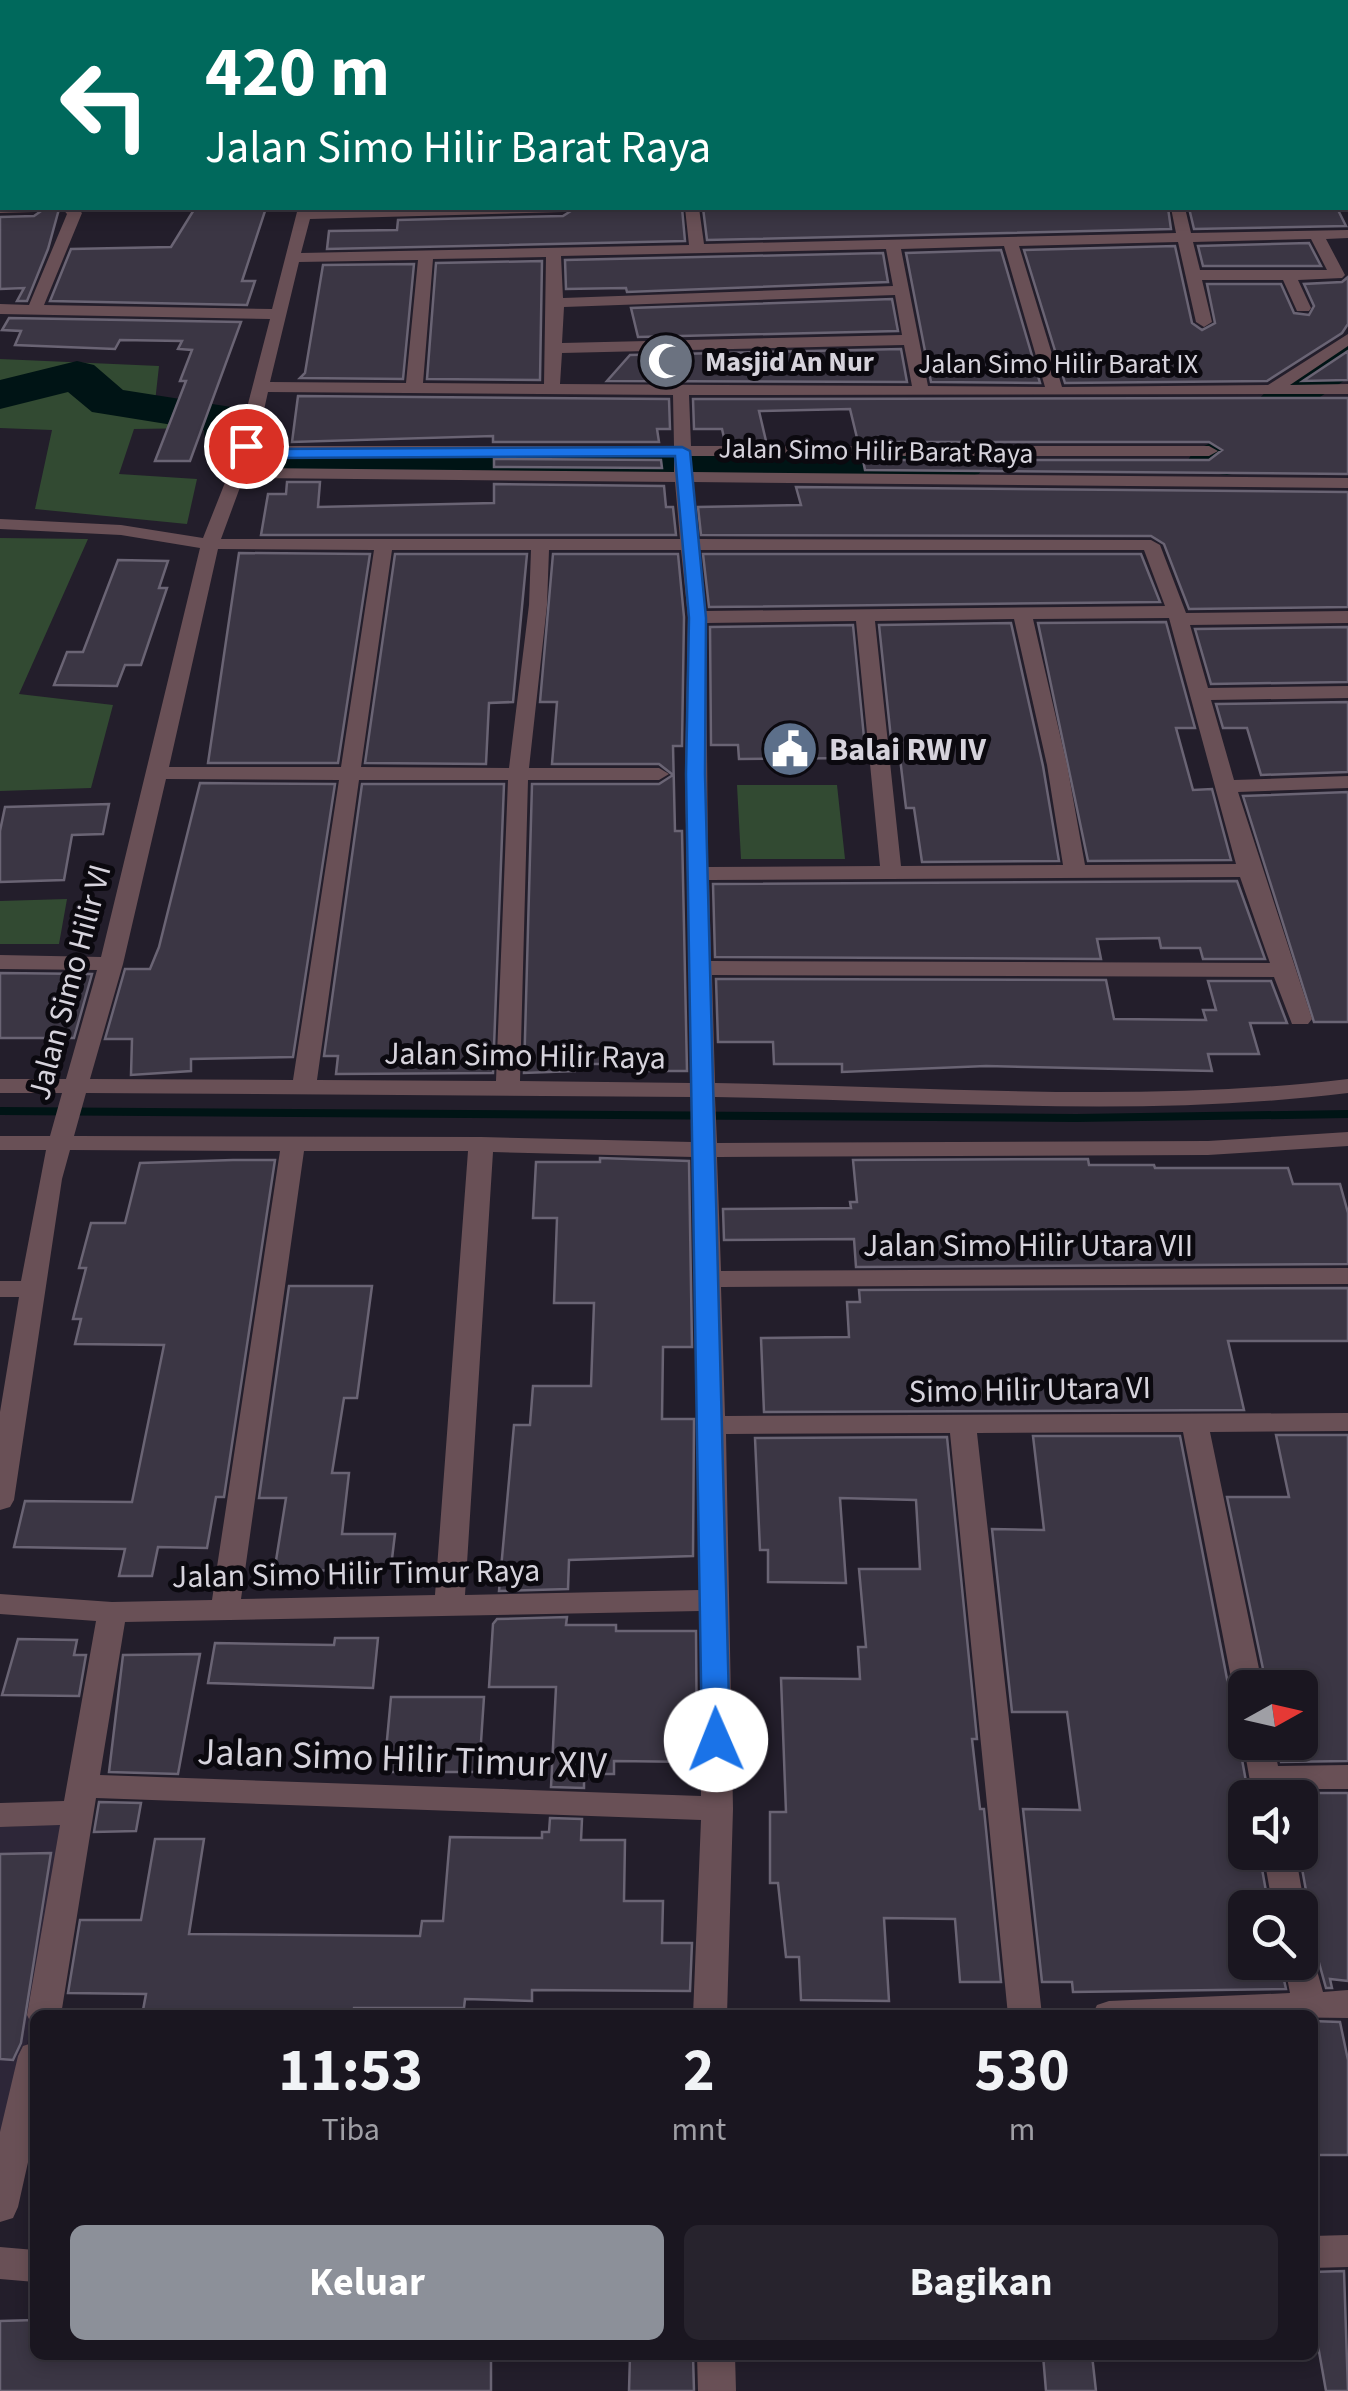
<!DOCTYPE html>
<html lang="id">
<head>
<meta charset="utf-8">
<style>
  body { margin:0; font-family:"Source Sans 3",sans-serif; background:#27232d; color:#f1f3f6; height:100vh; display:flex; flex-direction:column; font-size:38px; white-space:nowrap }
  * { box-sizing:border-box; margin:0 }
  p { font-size:32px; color:#9f9fa5 }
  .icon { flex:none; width:55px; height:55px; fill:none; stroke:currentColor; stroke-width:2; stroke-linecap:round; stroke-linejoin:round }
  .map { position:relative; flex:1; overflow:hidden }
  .details { position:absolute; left:30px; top:2010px; width:1288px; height:350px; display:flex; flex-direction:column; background:#1a1620; border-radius:15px; box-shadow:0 5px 15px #0003,0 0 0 2px #38353e }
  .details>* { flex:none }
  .top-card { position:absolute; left:0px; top:0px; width:1350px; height:210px; box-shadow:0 5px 15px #0003,0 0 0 2px #38353e; background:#00695c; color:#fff; overflow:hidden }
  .needle { width:65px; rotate:82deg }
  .fabs { position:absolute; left:1228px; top:1670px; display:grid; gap:20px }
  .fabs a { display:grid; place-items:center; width:90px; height:90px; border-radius:15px; background:#1a1620; box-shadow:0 5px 15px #0003,0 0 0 2px #38353e; font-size:50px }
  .pin { position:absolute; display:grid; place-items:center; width:85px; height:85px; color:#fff; margin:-42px; border:5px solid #fff; border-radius:50%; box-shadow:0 2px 10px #0007 }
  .me { position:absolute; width:110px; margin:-55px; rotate:359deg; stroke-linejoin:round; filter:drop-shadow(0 0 8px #0008) }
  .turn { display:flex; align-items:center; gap:35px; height:210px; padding:0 40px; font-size:45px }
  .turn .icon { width:130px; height:130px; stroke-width:2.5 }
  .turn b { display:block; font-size:70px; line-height:85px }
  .eta { display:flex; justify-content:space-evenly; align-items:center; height:170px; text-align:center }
  .eta b { font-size:60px; font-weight:700; line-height:70px }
  .cta { display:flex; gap:20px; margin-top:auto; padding:20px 40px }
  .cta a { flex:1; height:115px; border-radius:15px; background:#8c9099; color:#fff; font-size:40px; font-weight:700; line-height:115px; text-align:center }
  .cta a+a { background:#27232d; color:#f1f3f6 }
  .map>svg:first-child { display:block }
  .built { fill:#2d2638 }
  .green { fill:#324a32 }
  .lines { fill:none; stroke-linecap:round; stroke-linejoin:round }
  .stream { fill:#001415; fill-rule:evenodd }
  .river { fill:#001415; fill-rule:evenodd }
  .building { fill:#3b3644; stroke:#6a6474; stroke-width:2.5 }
  .minor { fill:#695056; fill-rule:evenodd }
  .major { fill:#b27f8a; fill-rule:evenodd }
  .route { fill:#1a73e8; stroke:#114b97; stroke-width:2.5 }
  .labels { text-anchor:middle; stroke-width:10; stroke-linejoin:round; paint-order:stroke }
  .far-poi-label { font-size:28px; font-weight:bold; fill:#d6d3dc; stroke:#0b090f; text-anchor:start }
  .far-street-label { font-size:28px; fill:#d6d3dc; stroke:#0b090f }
  .poi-label { font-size:32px; font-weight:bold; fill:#d6d3dc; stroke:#0b090f; text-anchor:start }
  .street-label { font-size:32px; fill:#d6d3dc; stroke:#0b090f }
  .near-street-label { font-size:38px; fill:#d6d3dc; stroke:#0b090f }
</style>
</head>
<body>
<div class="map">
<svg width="1348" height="2391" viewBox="0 0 1348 2391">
  <rect width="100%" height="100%" fill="#231e2b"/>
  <path class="built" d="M64,1824L14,2124L0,2140V1827Z"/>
  <path class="green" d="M0,359L159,366L155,402L207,405L202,428L134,429L119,474L197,479L187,524L35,509L52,430L0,428Z
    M0,538L88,539L19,694L113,705L91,788L0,791Z
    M737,785H837L845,859H741Z
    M67,899L59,944H0V901Z"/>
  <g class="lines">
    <path class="stream" d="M0,1107L1076,1114L1348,1110V1118L1076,1122L0,1115Z"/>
    <path class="river" d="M1348,343V378L1304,408L1245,471L1227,475L1195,471L1188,460L1195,449C1226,442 1244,412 1267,391C1288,372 1321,350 1348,343Z
      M77,361L94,365L123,390L244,409L251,419L255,446L961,448L979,452L986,463L979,474L961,478L232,476L214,472L207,461L204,430L92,412L68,392L0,409V380Z"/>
  </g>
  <path class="building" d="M195,208H266L242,281H255L247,305L50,301L71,249L171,247Z
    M636,208H682L685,241L327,249L329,231L397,230L398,220L563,216L574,209Z
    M703,208H1168L1171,229L707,240Z
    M1189,208H1337L1346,226L1194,229Z
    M44,209H59L48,249L27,301H17L24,288L0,289V217L34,216Z
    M1309,243L1321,266H1203L1198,246Z
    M1175,246L1192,323L1202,330L1215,323L1207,284H1281L1294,313L1309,315L1314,306L1304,284L1342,282L1348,277V324L1342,333L1267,381L1065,383L1024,250Z
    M1001,250L1040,383L931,382L906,253Z
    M883,253L888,282L627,292L626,288L566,289L565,260Z
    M542,261L540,380L427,379L436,263Z
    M414,264L403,379L300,378L305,373L323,265Z
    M892,299L898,331L638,337L631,308Z
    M9,318L241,322L190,461H155L186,381H180L192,350L178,349L182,341L120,340L115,349L15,345L21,331L2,330Z
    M901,349L907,382L607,381L630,355Z
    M1348,351V380L1303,381Z
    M298,396L669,399L670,429H657L659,442H493V436L292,442Z
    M1348,398V474L865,470L863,460H1209L1222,450L1209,442H858L850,409L759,411L766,441L725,442L722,429H694L693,399Z
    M494,459L661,460L662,468L494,467Z
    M287,482H320L318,507L494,503V484L664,486L666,507H673L676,535H261L268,494H286Z
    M796,487L1348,492V607L1189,609L1164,544L1151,536L701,535L698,507L801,505Z
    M239,553L370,554L338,763H208Z
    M395,554H527L513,702L489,703L486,764L365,763Z
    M553,554H678L684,617L682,746H673L675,831H682L687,1071H648V1064H576L575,1071L524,1073L532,784H659L673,775L659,764H552L557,702H540Z
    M703,554H1141L1160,602L709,607Z
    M118,560L168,561L159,588H167L141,665H125L117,686L54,685L67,652H83Z
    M1166,622L1195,728H1176L1193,790L1212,789L1231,860L1088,861L1038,623Z
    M1011,623L1043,766L1059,861L922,862L914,808H906L900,758H893L879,625Z
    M853,625L866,758L739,759L738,745H711L710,627Z
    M1348,627V682L1211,684L1195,629Z
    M1348,702V772L1261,775L1247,728H1223L1216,704Z
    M200,783L335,784L293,1057L191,1059V1071L131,1075L132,1039H105L125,969H150L159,947Z
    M362,784H504L493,1073L336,1074L338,1056H324Z
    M1348,792V1022H1314L1243,796Z
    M109,804L103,834L72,835L64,880L0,882V831L5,807Z
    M1237,881L1265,959H1203L1200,948H1161L1159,938L1097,939L1101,959L715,957L713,884Z
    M0,973L92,974L74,1038H0Z
    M716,979L1106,980L1114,1019L1206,1020L1203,1010H1216L1208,981H1271L1287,1023H1250L1259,1054H1208L1212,1071L986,1066L842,1072V1064H774L773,1042H718Z
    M600,1158L689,1161L692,1347H663L662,1419H694L693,1556L569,1560L568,1589L499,1591L514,1425H530L533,1386H591L594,1303H554L557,1218H533L536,1162H600Z
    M1088,1159L1089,1165H1154L1155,1168H1288L1293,1184H1340L1348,1213V1264L856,1267L854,1239L724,1240L723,1209L851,1208L850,1202H857L853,1160Z
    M233,1160H275L224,1497H216L207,1548L158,1547L152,1576H119L125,1549L14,1547L25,1501L132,1502L164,1345L75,1344L81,1319H73L86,1268H79L91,1223H125L140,1163Z
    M289,1286H372L357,1398H344L332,1473H349L342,1534H395L391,1567L274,1573L286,1498H259Z
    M1348,1288V1341H1228L1244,1410L764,1412L761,1338L849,1337L847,1302H860L859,1290Z
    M1276,1435H1348V1761L1281,1762L1277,1742H1300V1688H1267L1227,1497H1289Z
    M1033,1436H1180L1229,1689L1234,1698L1245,1701V1735L1239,1743L1249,1798H1245V1852H1259L1269,1908H1245V1962H1280L1286,1989L1073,1992L1072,1982H1042L1023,1809L1080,1810L1067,1712H1012L992,1529L1044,1530Z
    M947,1437L977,1739H972L980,1809H984L1001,1982H960L955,1919L884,1918L889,2001L801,2000L799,1957H786L778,1883H770V1812H786L781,1678L860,1679L858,1647H866L859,1569H920L916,1500L840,1498L846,1583L768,1582V1550H760L755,1438Z
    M567,1617L566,1625H616V1631H696L697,1762L614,1761V1774H584V1788L551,1787L556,1687H489L493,1624L497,1619Z
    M335,1638H378L373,1688L208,1683L215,1643L334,1645Z
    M18,1639L77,1640L74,1655H86L79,1696L2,1695Z
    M200,1654L178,1774L109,1772L123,1655Z
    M391,1697H484L479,1772H384Z
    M1288,1793H1348V1981L1330,1979L1332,1988H1326L1316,1952L1300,1946V1920L1309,1907L1299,1852L1300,1798H1289Z
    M99,1802L141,1803L136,1831L94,1832Z
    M550,1818L582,1819L581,1840H625L624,1901H663L662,1943H692L690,1991L532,1990V2001L465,1999L464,2008H354L353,2012L143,2010L146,1994L68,1993L80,1920H141L155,1839H204L189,1934L420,1936L422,1921H443L450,1837L542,1838V1832H549Z
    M51,1853L21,2043L13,2060L0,2059V1854Z
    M1312,2021L1340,2022L1348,2060V2155H1312Z
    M1344,2271L1348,2391H1326L1312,2312V2272Z
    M35,2320V2355H491V2391H0V2321Z
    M630,2355H693L694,2391H629Z
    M1043,2355H1092L1096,2391H1046Z"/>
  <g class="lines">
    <path class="minor" d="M574,0H593L594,2H576Z
      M1005,0H1026L1027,2H1007Z
      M1276,0H1298L1299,2H1278Z
      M0,77H2V85H0Z
      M0,140H2V148H0Z
      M0,205L2,208H41L34,212L0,213Z
      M62,208H77L82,213L44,305L272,309L298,208H570L563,212L310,219L301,253L689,245L685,208H699L704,244L1176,233L1171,208H1185L1191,233L1348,230V238L1326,239L1345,275L1342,278L1298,280L1311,308L1309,311H1297L1283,280H1202L1212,322L1204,327L1196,322L1178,242L1019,246L1062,387L1268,385L1348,334V346L1290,385L1348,384V394L689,395L691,446H1209L1218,451L1209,456H691L692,472L1348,478V488L692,482L698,539L1151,540L1160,545L1186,613L1348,611V623L1190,625L1208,688L1348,686V698L1211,700L1234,780L1348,776V788L1238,792L1312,1019L1308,1024H1292L1274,977L712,975L715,1083C926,1086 1138,1104 1348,1079V1093C1138,1119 926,1100 715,1097L717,1143L1208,1141L1348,1132V1146L1208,1155L717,1157L721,1271L1348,1268V1284L721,1287L725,1416L1348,1413V1431L1210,1432L1263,1688H1245V1698L1237,1696L1233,1688L1183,1432L977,1433L1042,2015H1008L950,1433L726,1434L733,1809L727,2015H693L701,1820L96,1798L61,2015H35L32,2025L27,2015L60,1825L0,1827V1803L64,1801L96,1621L0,1614V1594L112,1602L212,1600L280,1151L70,1150L62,1179L14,1500L10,1507L0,1510V1412L19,1297H0V1281H21L46,1150H0V1136H50L62,1093H0V1079H66L97,970L0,969V955L101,957L200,548L121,535L0,529V519L121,525L203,538L228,475L253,468L674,472V456L245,455L237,446L270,319L0,314V304L29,305L67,214ZM1311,239L1327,270H1200L1193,242ZM1004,246L1045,387L928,386L901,249ZM886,249L893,286L563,298L561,256ZM546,257L544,384L423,383L433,259ZM418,260L406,383L270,382L299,262ZM895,295L902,335L562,343L564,307ZM904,345L912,386L560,384L562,353ZM268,392L673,395L674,446H256ZM254,478L675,482L680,539H221L242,482ZM218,549L374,550L341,767H169ZM392,550H531L529,605L509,768L361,767ZM549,550H681L688,617L685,774L691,1083L520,1081L528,780H659L669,774L659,768H529L547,605ZM699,550H1144L1165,606L706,611ZM1169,618L1236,864L1085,865L1067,765L1033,619ZM1014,619L1047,765L1063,865L901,866L875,621ZM856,621L880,866L708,867L706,623ZM166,779L339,780L293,1080L90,1079L123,964ZM359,780H508L496,1081L317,1080ZM1240,877L1270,963L711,961L709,880ZM86,1093L691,1097L692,1142L481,1137L74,1136ZM304,1151H468L435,1595L241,1599ZM493,1152L693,1157L700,1590L465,1595ZM700,1611L701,1796L100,1775L125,1622Z
      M1245,1738V1742H1273L1278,1766L1348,1765V1789H1283L1285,1798H1253L1243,1742Z
      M1263,1852H1295L1305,1908L1301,1917L1300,1908H1273Z
      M1300,1949L1312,1953L1323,1992L1348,1990V2018L1092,2015L1097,2005L1109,2001L1290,1993L1284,1962H1300Z
      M35,2042V2131L18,2207L13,2218L0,2222V2132L18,2056L23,2046Z
      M1348,2235V2267L1312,2268V2236Z
      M0,2247L35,2250V2282L0,2279Z
      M697,2355H735L736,2391H698Z"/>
    <path class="major" d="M0,0H6L8,2L0,7Z
      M63,0H253L62,2Z"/>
  </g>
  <path class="route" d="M246,442L273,449L682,447L690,451L706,618L705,774L730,1740L726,1747L716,1750L702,1740L686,774L689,618L675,456L272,458L241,450V443Z"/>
  <defs>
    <g id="mosque-disc" transform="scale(2.875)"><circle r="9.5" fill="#6b7280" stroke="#0b090f"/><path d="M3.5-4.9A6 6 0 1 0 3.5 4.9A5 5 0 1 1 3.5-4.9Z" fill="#fff"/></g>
    <g id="civic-disc" transform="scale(2.875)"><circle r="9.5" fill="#5c6f8a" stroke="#0b090f"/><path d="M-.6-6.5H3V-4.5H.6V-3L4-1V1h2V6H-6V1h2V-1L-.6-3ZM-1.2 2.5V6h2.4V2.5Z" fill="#fff"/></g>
  </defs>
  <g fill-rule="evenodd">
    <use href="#mosque-disc" x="666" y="361"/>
    <use href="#civic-disc" x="790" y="749"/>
  </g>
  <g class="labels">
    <g class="far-poi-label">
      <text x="705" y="371">Masjid An Nur</text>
    </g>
    <g class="far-street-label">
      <text x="1058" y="373">Jalan Simo Hilir Barat IX</text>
      <text transform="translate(876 450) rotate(1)" y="10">Jalan Simo Hilir Barat Raya</text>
    </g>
    <g class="poi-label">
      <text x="829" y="760">Balai RW IV</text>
    </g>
    <g class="street-label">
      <text transform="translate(69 982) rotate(-75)" y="11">Jalan Simo Hilir VI</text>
      <text transform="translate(525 1055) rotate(1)" y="11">Jalan Simo Hilir Raya</text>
      <text x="1028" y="1256">Jalan Simo Hilir Utara VII</text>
      <text transform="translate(1030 1389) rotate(-1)" y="11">Simo Hilir Utara VI</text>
      <text transform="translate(356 1573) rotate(-1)" y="11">Jalan Simo Hilir Timur Raya</text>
    </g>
    <g class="near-street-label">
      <text transform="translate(402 1758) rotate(2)" y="13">Jalan Simo Hilir Timur XIV</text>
    </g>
  </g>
</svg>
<div class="fabs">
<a><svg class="needle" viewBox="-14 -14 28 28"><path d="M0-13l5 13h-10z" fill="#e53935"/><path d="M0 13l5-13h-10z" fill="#9f9fa5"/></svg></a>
<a><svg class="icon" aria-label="sound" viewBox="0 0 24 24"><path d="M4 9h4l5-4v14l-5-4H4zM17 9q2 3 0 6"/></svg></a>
<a><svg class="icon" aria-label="search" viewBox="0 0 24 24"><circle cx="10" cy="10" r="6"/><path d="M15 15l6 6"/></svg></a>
</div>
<div class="pin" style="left:246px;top:446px;background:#d93025"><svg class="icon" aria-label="arrive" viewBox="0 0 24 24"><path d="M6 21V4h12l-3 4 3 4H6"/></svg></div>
<svg class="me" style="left:716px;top:1740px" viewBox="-20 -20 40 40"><circle r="19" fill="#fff"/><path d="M0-13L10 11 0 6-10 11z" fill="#1a73e8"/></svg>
<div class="top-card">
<div class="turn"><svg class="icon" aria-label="left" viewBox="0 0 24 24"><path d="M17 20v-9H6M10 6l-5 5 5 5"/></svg><div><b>420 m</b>Jalan Simo Hilir Barat Raya</div></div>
</div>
<section class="details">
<div class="eta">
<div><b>11:53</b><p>Tiba</p></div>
<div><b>2</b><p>mnt</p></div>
<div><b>530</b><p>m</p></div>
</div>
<div class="cta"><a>Keluar</a><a>Bagikan</a></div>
</section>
</div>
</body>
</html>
